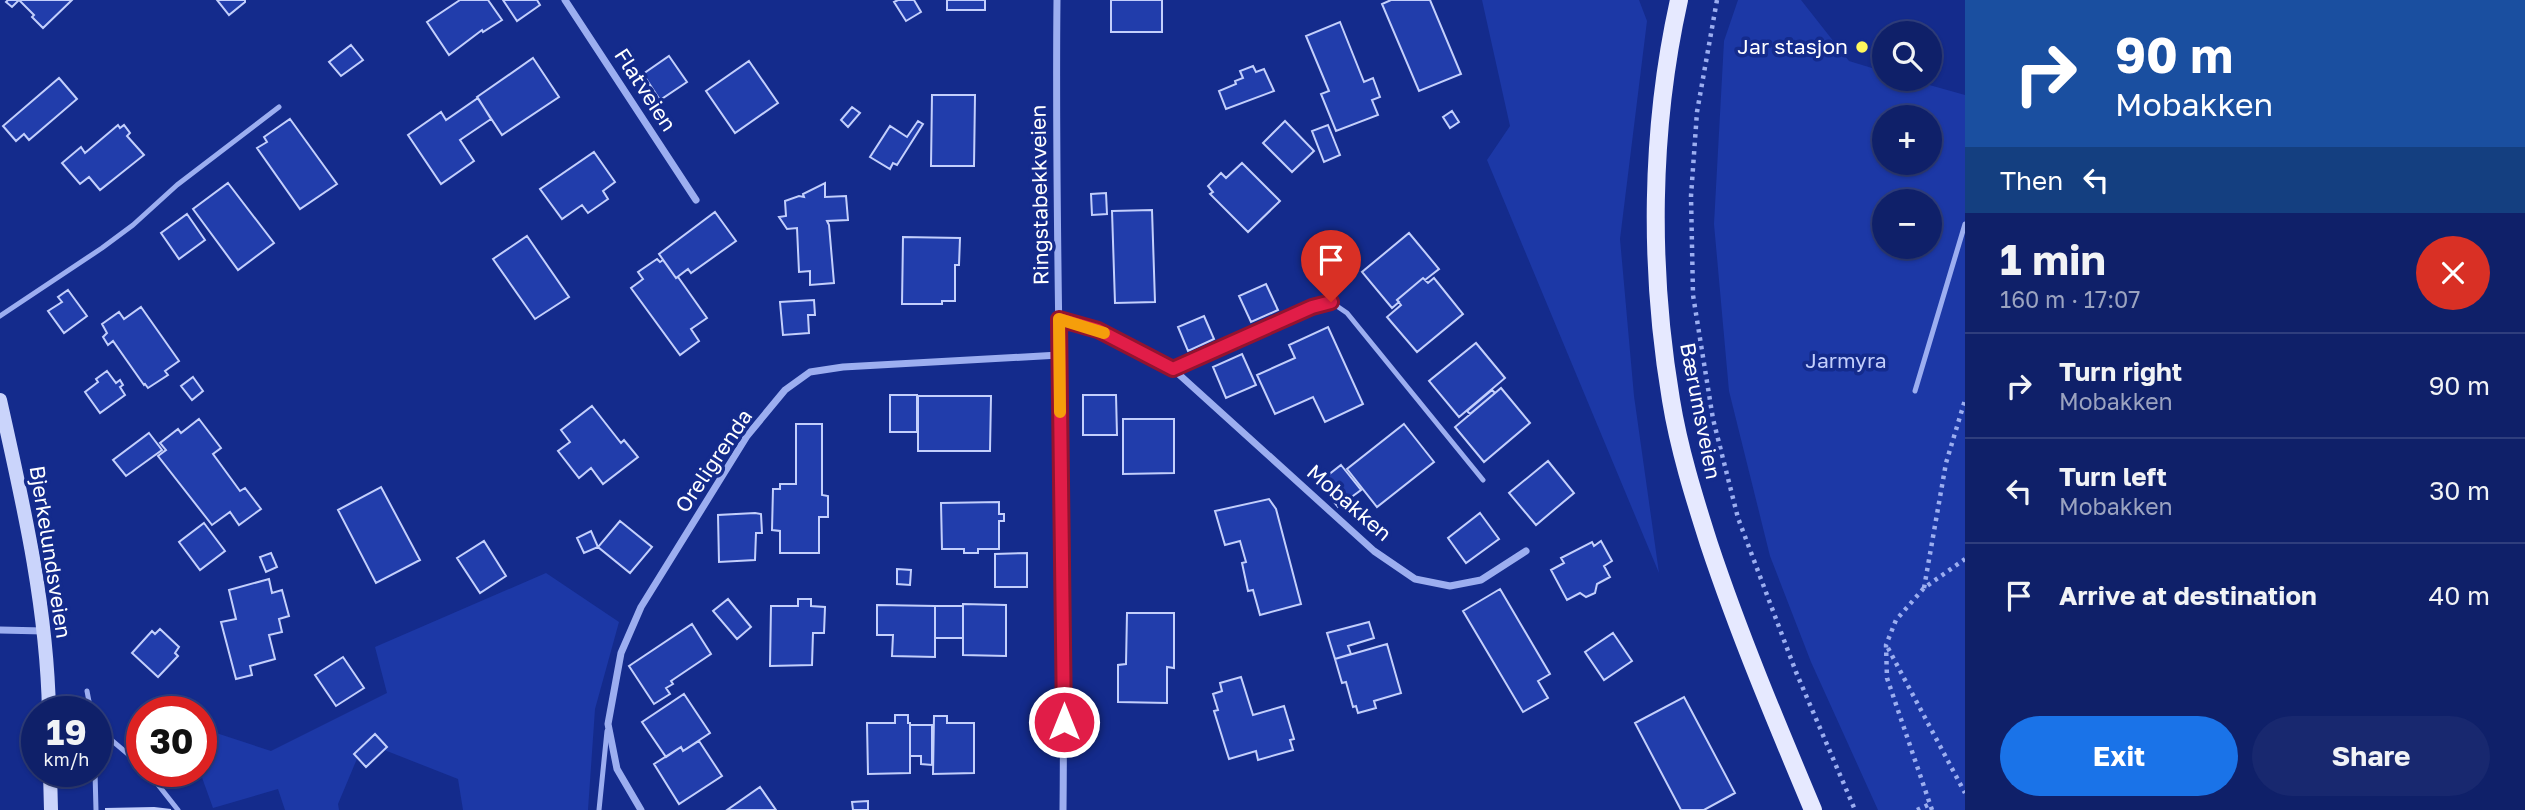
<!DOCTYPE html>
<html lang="en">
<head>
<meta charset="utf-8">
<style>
  body { margin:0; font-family:"Golos Text",sans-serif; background:#18286f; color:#f1f3f6; height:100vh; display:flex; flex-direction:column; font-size:26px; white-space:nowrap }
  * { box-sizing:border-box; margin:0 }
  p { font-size:23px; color:#9ba3c0 }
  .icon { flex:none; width:38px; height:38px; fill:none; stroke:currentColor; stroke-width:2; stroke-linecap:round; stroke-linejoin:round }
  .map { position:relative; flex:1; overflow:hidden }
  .panel { display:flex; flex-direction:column; background:#0f2069; width:560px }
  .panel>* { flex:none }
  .hud { background:#1a4fa0; color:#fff; overflow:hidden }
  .fabs { position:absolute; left:1872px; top:21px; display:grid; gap:14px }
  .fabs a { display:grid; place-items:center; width:70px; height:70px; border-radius:50%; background:#0f2069; box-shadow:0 2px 5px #0004,0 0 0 2px #2f3e7d; font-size:35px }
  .speed { position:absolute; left:21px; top:696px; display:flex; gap:14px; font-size:35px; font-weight:700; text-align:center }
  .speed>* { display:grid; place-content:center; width:91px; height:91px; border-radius:50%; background:#0f2069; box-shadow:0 2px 5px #0004,0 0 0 2px #2f3e7d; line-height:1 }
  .speed small { font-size:18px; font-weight:400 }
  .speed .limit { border:10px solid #d22; background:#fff; color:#111 }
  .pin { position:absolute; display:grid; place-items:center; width:60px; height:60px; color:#fff; margin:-72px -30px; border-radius:50% 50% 50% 0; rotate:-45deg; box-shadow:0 0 7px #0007 }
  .pin .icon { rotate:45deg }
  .me { position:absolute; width:77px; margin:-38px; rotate:0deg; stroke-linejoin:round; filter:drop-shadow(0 0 5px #0008) }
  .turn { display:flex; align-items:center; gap:24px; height:147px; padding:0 35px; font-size:32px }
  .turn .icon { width:91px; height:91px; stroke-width:2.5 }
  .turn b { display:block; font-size:49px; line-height:60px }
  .then { display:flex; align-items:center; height:66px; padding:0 35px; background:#0003; gap:14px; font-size:26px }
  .round { display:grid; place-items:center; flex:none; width:74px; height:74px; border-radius:37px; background:#18286f }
  .head { display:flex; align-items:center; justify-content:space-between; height:119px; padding:0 35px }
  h1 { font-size:42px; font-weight:700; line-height:52px }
  .primary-button { display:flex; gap:14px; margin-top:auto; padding:14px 35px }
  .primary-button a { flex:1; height:80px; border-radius:42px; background:#1a73e8; color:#fff; font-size:28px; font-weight:700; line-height:80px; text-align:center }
  .primary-button a+a { background:#18286f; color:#f1f3f6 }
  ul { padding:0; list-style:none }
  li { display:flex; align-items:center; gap:21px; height:105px; padding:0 35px; border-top:2px solid #2f3e7d }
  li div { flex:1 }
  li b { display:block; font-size:26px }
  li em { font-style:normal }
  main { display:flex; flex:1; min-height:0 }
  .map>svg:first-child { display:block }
  .green { fill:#1c38a6; fill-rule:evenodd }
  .building { fill:#213dab; stroke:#c3cffc; stroke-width:2 }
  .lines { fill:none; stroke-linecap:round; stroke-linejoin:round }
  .path { stroke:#9caef0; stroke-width:4.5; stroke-dasharray:3.5 5; stroke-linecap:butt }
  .service { stroke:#9caef0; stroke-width:5 }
  .minor { stroke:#9caef0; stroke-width:7 }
  .secondary { stroke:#cad4fb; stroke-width:14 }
  .primary { stroke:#e6e9ff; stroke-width:18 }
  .route-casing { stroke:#92132f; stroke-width:18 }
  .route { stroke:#e11d48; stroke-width:12 }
  .slow { stroke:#f59e0b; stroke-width:12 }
  .poi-dot { fill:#fff75c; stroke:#142b8c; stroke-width:2.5 }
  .labels { text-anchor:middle; stroke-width:7; stroke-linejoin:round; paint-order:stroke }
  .poi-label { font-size:21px; fill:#fff; stroke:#142b8c; text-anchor:end }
  .street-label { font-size:21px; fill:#fff; stroke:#142b8c }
  .park-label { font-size:21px; fill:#c3cffc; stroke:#142b8c }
</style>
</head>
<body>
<main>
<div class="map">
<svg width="1965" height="810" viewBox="0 0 1965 810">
  <rect width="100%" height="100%" fill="#142b8c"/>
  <path class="green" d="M1482,0H1639L1647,21L1620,239L1634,396L1659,573L1487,160L1510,126Z
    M1738,0H1801L1849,61L1885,72V79H1908L1965,95V810H1878L1811,662L1770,556L1729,391L1714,224L1724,41ZM1885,117H1930V163H1885ZM1885,201H1930V247H1885Z
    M546,573L619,622L595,709L588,810H463L458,779L364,742L338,804L339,810H285L278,789L213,808L200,772L201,728L271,751L387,693L375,647Z"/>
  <path class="building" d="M8,0H19L12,7L6,2Z
    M19,0H72L43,28L32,17L34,15Z
    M217,0H245V2L229,15Z
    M460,0H488L502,20L483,32L482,30L449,55L427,22Z
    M503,0H537L540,5L517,21Z
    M898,0H914L921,12L906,21L894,2Z
    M947,0H985V10H947Z
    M1111,0H1162V32H1111Z
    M1391,0H1430L1461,74L1419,91L1382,4Z
    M1340,22L1364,82L1373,78L1380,97L1372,100L1378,115L1336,131L1321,94L1329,91L1306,36Z
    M351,45L363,60L341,76L329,62Z
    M669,56L687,82L660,100L643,74Z
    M533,58L559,97L502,135L477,97Z
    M749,61L778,103L735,133L706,91Z
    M1253,66L1256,72L1264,69L1274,91L1226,109L1219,91L1236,84L1235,81L1243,78L1240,71Z
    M59,78L77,99L29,140L24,134L16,141L3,126Z
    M932,95H975L974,166H931Z
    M478,98L491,119L460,140L474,161L441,184L408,135L441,112L446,120Z
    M852,107L860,113L848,127L841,120Z
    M1452,111L1459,122L1450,128L1443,117Z
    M290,119L337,184L300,209L257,148L267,142L264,137Z
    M918,121L923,124L897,165L893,163L890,169L870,157L890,126L907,137Z
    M1285,121L1314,151L1292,172L1263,143Z
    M118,125L120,128L124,125L130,133L127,136L144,155L100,190L89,177L80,184L62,163L81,147L85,153Z
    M1328,125L1340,155L1324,162L1312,131Z
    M594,152L615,182L603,191L608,199L588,213L582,205L562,219L540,189Z
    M1242,163L1280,201L1248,232L1210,194L1213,192L1208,186L1221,173L1226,178Z
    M228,183L274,243L238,270L193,209Z
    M825,183V197L846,196L848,220L827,221L829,225L834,283L810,285V271L799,272L797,228L787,229L779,217L786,216L785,201L799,196L804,197L803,194Z
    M1106,193L1107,214L1092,215L1091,194Z
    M1152,210L1155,302L1115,303L1112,211Z
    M715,212L736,241L691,273L688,269L676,278L659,254Z
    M187,214L205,240L179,259L161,233Z
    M1409,233L1439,269L1425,280L1423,278L1397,300L1399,302L1392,308L1362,272Z
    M527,236L569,297L535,319L493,259Z
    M903,237L960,238L959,265H955V301H942V304H902Z
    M657,259L660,262L663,260L676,278L678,277L707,318L691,329L699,341L680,355L631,288L643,279L638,272Z
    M1423,278L1428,283L1434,278L1463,314L1417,352L1387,317L1401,305L1397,300Z
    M1266,284L1278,310L1251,322L1239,296Z
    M68,290L87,316L64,333L48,311L62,302L58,297Z
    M814,300L815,315H808L809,333L783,335L780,302Z
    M141,307L179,361L165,371L168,375L148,388L145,384L144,385L113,341L108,345L103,337L107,333L102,324L119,312L124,319Z
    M1204,316L1214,339L1188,351L1178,327Z
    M1328,327L1363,404L1325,422L1313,397L1275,414L1257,375L1295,358L1289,345Z
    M1476,343L1505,378L1459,417L1429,381Z
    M1242,354L1256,385L1226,398L1213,367Z
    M107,371L116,383L120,380L123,385L120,387L125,395L100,413L85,392L98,382L96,379Z
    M193,377L203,391L192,400L181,386Z
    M1501,388L1530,423L1484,462L1455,427Z
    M1492,390L1495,393L1470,414L1467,411Z
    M890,395H917V432H890Z
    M1083,395H1116L1117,435H1083Z
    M918,396H991L990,451H918Z
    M592,406L621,443L624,440L638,457L603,484L591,468L579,478L558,451L570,442L561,430Z
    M199,419L221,448L213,454L240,491L245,488L261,509L239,525L230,512L212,525L158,456L166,450L160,443L178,429L181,433Z
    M1123,419H1174V473L1123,474Z
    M796,424H822V495L828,496V517H819V553H780V531L772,530L773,489H780V484H796Z
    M1404,424L1434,462L1377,507L1347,469Z
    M149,433L162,450L126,476L113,460Z
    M1548,461L1574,493L1536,525L1509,493Z
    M1341,465L1361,490L1338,507L1318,483Z
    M381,487L420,560L376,583L338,510Z
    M1269,499L1276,509L1301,604L1260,615L1253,590L1248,591L1242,563L1246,562L1240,541L1225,545L1215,511Z
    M999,502V514H1004V521H999V549H978V553H964V549H942L941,503Z
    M755,513L761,514L762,533H756L755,560L719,562L718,515Z
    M1480,513L1499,539L1466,563L1448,538Z
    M620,521L652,547L630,573L598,547Z
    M204,523L225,551L200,570L179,542Z
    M591,531L598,547L584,553L577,538Z
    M484,541L506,576L480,593L457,558Z
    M1601,541L1612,561L1604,566L1610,577L1597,584L1595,593L1586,597L1580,593L1567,600L1551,570L1564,563L1561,558L1592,542L1594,546Z
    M271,553L277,567L266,572L260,557Z
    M1027,553V587H995V554Z
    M897,569L911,570L910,585L897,584Z
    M269,579L272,593L282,590L289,616L279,619L282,632L269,635L275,659L250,666L252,675L236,679L221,622L236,619L229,590Z
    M1500,589L1550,674L1538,681L1548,698L1523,712L1463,611Z
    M728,599L751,627L737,639L713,611Z
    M798,599H811V606L825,607L824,633H813L812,665L770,666L771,606H798Z
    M963,604L1006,605V656L963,655Z
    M877,605L935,606V657L892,656L893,635H877Z
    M935,606H963V638H935Z
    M1127,613H1174V668L1167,667V703L1118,702V665L1126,664Z
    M1369,622L1374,638L1348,646L1351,654L1335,659L1327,633Z
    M692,624L711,654L671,681L673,684L666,688L670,694L654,704L629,666Z
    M160,629L179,647L175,653L178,656L158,677L132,653L152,631L155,634Z
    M1613,633L1632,661L1604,680L1585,652Z
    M1387,644L1401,693L1374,701L1376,708L1358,713L1356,706L1353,707L1346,682L1342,683L1335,659Z
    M343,657L364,688L336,706L315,675Z
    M1241,677L1253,715L1284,706L1294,739L1290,740L1293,750L1258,760L1256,751L1229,759L1214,711L1218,710L1213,694L1222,691L1220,683Z
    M684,694L710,733L683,751L681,747L666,757L642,722Z
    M1684,697L1735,793L1704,810H1681L1635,723Z
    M895,715H908V723H910V773L868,774L867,723H895Z
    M934,716H947V723H974V773L933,774Z
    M910,725H932V765L921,764V756H910Z
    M375,734L387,747L366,767L354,754Z
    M699,741L722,776L679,804L654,764L681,747L683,751Z
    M760,787L776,810H727Z
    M868,801V810H853L852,802Z
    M154,808L171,810H106V809Z"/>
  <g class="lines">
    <path class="path" d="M1717,0L1697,112L1691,196L1693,295L1713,419L1738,518L1796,672L1855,810
      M1924,588L1946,463L1965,400
      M1888,648L1965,793
      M1917,810L1930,804
      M1932,810L1887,678L1886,645L1896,620L1924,588L1965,559"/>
    <path class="service" d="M0,316L102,248L133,225L177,185L279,107
      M1173,369L1312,307L1331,302L1347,313L1483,480
      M1915,391L1965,224
      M87,691L91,712
      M96,727L142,766
      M95,772L96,810
      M148,772L178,810
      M599,810L607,731"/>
    <path class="minor" d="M565,0L696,200
      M1057,0C1054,270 1066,540 1063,810
      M1059,319L1098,330L1173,369L1374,551L1415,579L1450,586L1481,580L1526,551
      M0,630L44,631
      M641,810L617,769L608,724L621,653L641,607L747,436L785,390L810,372L843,367L1059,355"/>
    <path class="secondary" d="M0,400C23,503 47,606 49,712
      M50,772L51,810"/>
    <path class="primary" d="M1679,0C1650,130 1649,269 1671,400C1679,449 1694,497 1709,544C1739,634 1776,722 1813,810"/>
  </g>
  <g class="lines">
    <g class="route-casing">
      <path id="route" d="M1064,722L1059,319L1098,330L1173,369L1312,307L1331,302"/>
    </g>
    <use href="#route" class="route"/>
    <path class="slow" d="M1060,412L1059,319L1104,333"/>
  </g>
  <circle class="poi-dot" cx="1862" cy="47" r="7"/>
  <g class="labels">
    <g class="poi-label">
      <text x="1848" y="54">Jar stasjon</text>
    </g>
    <g class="street-label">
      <text transform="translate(645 90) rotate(57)" y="7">Flatveien</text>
      <text transform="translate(1040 195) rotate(-91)" y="7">Ringstabekkveien</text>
      <text transform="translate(1700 411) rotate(79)" y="7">Bærumsveien</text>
      <text transform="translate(714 461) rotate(-56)" y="7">Oreligrenda</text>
      <text transform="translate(1349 503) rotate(41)" y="7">Mobakken</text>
      <text transform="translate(50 552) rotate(81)" y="7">Bjerkelundsveien</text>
    </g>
    <g class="park-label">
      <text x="1846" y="368">Jarmyra</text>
    </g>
  </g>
</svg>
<div class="fabs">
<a><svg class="icon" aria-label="search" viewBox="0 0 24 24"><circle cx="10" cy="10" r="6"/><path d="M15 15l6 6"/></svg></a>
<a>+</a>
<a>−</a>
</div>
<div class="speed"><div>19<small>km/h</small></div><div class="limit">30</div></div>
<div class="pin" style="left:1331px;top:302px;background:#d93025"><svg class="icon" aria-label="arrive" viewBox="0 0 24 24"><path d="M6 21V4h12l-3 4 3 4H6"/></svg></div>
<svg class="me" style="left:1064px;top:722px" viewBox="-20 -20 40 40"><circle r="17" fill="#e11d48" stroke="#fff" stroke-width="3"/><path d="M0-11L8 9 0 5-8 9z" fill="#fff"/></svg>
</div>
<section class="panel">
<div class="hud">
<div class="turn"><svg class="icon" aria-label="right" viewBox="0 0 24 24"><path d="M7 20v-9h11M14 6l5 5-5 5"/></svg><div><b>90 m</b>Mobakken</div></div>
<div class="then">Then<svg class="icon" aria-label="left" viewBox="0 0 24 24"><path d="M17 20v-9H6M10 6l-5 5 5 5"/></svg></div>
</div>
<div class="head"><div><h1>1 min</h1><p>160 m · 17:07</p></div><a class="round" style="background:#d93025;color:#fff"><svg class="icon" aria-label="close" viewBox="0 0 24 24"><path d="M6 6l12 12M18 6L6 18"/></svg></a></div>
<ul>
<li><svg class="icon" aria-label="right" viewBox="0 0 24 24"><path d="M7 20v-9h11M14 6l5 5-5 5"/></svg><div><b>Turn right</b><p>Mobakken</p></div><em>90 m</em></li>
<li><svg class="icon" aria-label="left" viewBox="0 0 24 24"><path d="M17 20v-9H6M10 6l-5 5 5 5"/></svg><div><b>Turn left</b><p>Mobakken</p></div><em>30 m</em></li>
<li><svg class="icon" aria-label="arrive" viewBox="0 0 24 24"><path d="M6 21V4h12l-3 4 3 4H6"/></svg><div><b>Arrive at destination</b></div><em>40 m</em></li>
</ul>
<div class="primary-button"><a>Exit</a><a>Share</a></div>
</section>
</main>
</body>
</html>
